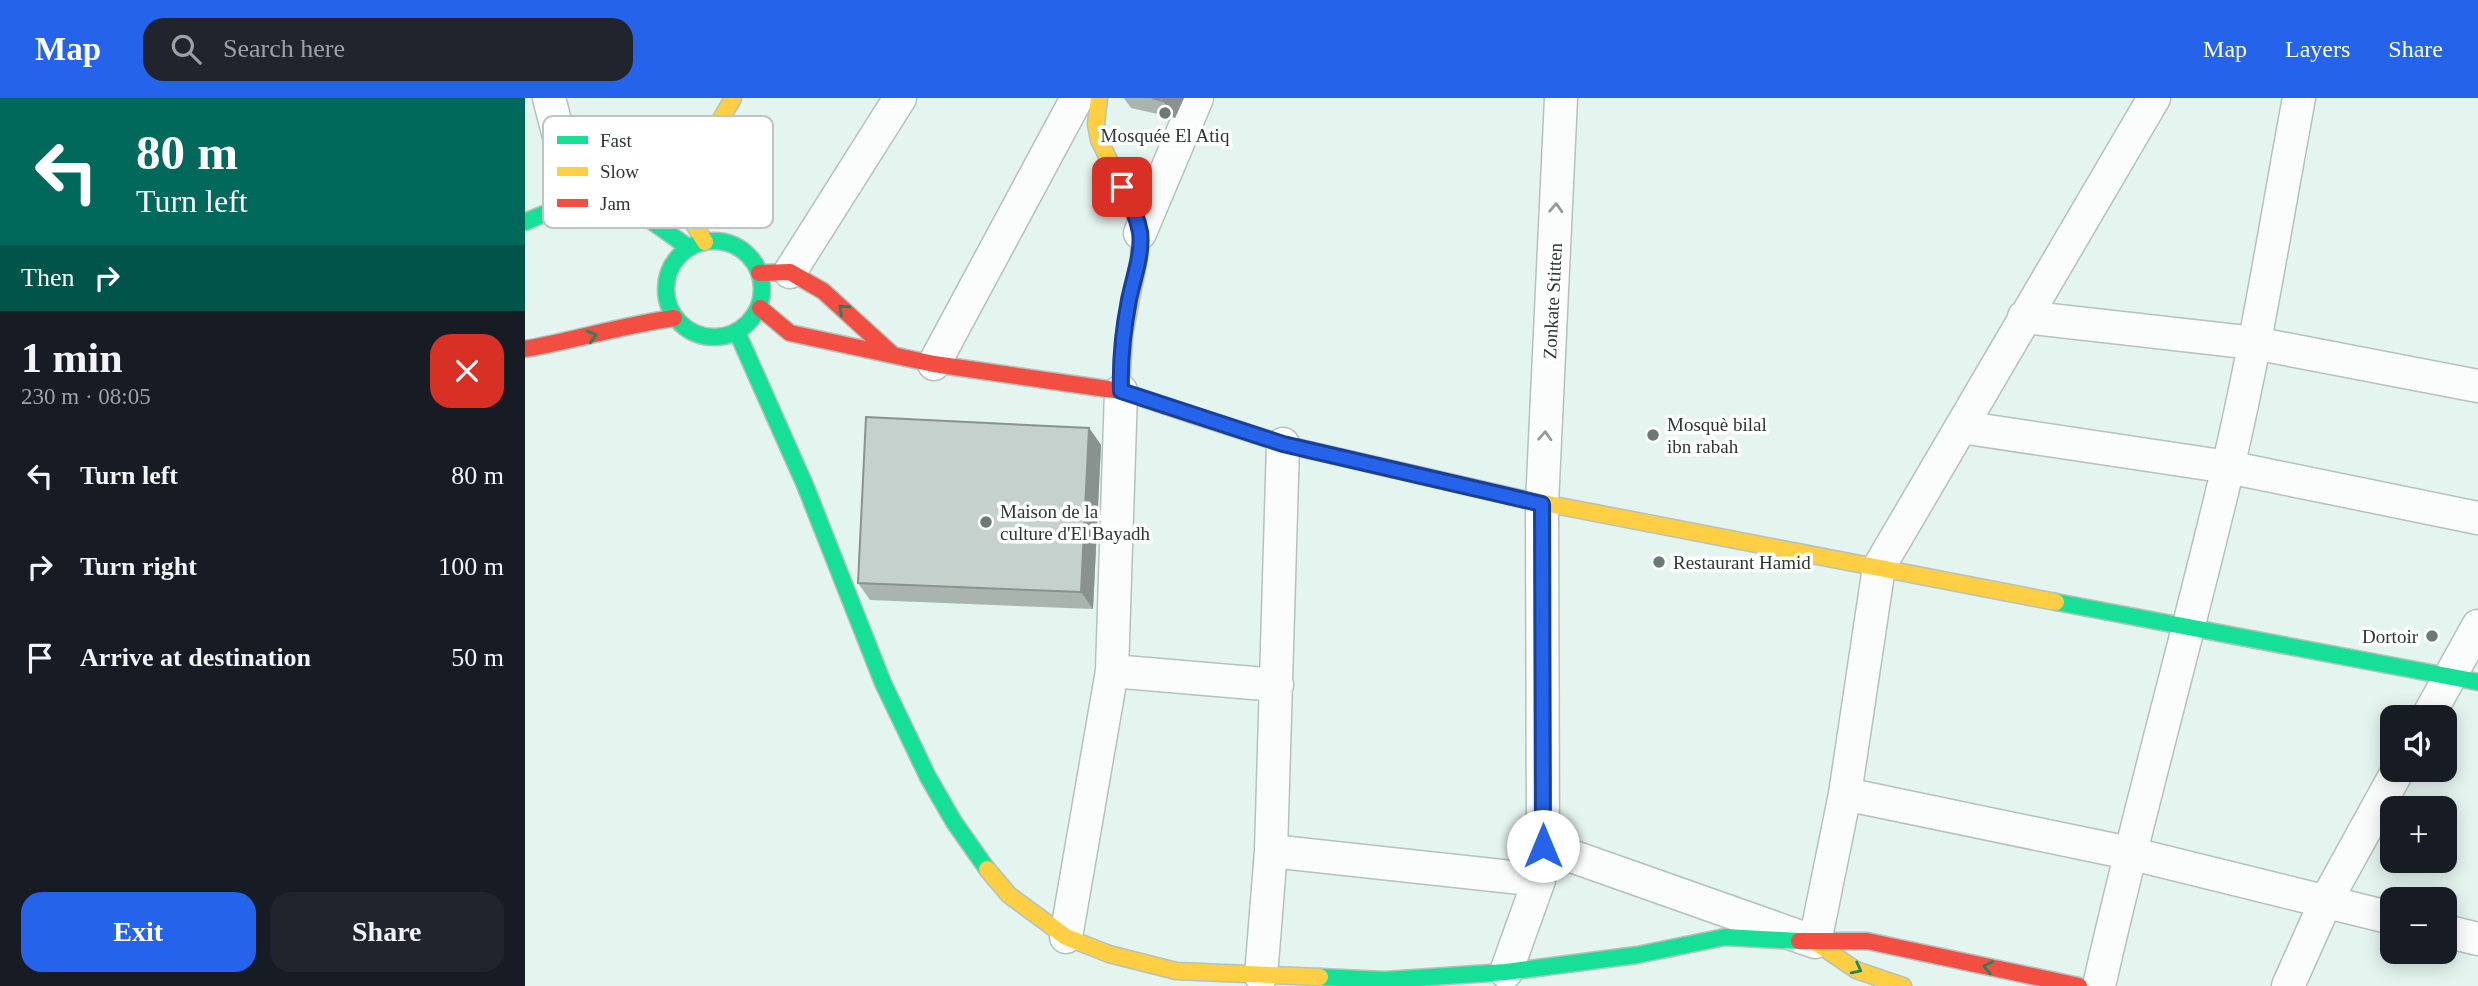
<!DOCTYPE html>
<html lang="en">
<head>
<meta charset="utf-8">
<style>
  body { margin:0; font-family:"Times New Roman",serif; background:#20242c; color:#f1f3f6; height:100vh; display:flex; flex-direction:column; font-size:26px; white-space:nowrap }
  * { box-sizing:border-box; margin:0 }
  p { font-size:23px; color:#9ea1a6 }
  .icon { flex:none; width:38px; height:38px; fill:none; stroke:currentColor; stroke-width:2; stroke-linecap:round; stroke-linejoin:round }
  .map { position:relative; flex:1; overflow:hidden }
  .panel { display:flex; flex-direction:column; background:#171b24; width:525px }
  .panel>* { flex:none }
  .banner { background:#00695c; color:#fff; overflow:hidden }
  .buttons { position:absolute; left:1855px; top:607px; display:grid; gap:14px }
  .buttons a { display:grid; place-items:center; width:77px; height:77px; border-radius:14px; background:#171b24; box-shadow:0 4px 18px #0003; font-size:35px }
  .pin { position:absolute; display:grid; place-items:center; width:60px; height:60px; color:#fff; margin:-30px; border-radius:14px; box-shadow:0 4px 10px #0006 }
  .me { position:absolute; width:77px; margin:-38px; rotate:0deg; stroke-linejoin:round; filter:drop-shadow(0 0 5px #0008) }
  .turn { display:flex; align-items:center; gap:24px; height:147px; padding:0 21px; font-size:32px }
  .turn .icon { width:91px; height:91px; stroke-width:2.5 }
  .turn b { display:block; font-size:49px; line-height:60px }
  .then { display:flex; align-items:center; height:66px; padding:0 21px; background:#0003; gap:14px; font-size:26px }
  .round { display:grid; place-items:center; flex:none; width:74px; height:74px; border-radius:21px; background:#20242c }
  .head { display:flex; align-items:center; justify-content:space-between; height:119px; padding:0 21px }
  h1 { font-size:42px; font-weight:800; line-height:52px }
  .primary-button { display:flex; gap:14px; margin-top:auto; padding:14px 21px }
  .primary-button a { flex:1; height:80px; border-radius:21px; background:#2563eb; color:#fff; font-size:28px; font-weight:800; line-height:80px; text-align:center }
  .primary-button a+a { background:#20242c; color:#f1f3f6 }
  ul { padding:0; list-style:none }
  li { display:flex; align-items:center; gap:21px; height:91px; padding:0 21px }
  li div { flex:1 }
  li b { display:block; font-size:26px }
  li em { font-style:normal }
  header { display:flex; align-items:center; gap:42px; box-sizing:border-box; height:98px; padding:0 35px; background:#2563eb; color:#fff }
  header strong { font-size:33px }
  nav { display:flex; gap:38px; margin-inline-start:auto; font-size:24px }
  .search { width:490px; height:63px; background:#20242c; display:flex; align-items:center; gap:18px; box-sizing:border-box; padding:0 24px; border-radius:21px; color:#9ea1a6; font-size:26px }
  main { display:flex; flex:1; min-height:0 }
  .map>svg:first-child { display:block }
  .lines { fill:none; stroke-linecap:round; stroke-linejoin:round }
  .street-casing { stroke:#b5c1bc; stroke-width:35 }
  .fast-casing { stroke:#b5c1bc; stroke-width:19 }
  .slow-casing { stroke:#b5c1bc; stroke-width:19 }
  .jam-casing { stroke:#b5c1bc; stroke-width:19 }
  .street { stroke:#fbfdfc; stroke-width:32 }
  .fast { stroke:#16e098; stroke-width:16 }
  .slow { stroke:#ffcf43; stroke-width:16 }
  .jam { stroke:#f24e42; stroke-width:16 }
  .wall { fill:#a9b4af }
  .shaded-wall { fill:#8a928f }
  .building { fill:#c5d1cc; stroke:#8a928f; stroke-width:2 }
  .oneway { stroke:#949a98 }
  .oneway2 { stroke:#228360 }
  .route-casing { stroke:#184099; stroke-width:18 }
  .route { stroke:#2563eb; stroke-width:12 }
  .poi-dot { fill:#6c7974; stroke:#fff; stroke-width:2.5 }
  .labels { text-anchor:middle; stroke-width:7; stroke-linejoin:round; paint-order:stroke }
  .poi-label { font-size:19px; fill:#2c3733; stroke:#fff; text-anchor:start }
  .street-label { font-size:19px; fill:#2c3733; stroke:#fff }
  .key { fill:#fff; stroke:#c0c3c2; stroke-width:2 }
  .key-label { font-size:19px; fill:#2c3733 }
</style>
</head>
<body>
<header>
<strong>Map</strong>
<div class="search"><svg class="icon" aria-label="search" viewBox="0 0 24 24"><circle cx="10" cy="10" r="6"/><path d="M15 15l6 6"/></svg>Search here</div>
<nav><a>Map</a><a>Layers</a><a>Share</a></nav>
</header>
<main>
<section class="panel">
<div class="banner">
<div class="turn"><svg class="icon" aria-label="left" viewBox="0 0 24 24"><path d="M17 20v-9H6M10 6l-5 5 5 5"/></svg><div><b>80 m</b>Turn left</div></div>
<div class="then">Then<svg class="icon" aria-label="right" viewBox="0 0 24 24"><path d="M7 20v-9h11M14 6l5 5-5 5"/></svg></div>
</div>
<div class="head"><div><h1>1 min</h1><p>230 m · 08:05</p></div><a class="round" style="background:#d93025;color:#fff"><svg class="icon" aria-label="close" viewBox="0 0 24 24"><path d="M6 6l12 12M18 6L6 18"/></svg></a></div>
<ul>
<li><svg class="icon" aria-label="left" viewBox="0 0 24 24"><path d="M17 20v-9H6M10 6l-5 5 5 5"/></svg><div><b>Turn left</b></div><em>80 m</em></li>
<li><svg class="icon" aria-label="right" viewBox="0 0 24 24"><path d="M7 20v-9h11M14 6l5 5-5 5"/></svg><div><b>Turn right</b></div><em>100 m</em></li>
<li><svg class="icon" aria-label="arrive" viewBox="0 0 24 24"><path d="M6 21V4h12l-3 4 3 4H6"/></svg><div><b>Arrive at destination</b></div><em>50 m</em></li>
</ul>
<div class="primary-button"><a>Exit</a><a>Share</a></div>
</section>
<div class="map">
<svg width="1953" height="888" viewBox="0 0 1953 888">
  <rect width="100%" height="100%" fill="#e4f4ee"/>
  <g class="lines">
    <g class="street-casing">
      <path id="street" d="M24,0L51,104
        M1036,0L1017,406L1018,748L1290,844L1320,696
        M1629,0L1354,469L1320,696L1604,755L1867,820
        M615,135L672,0
        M265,174L375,0
        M1499,219L1729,245L1953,288
        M409,266L552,0
        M1436,329L1703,369L1953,420
        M587,573L752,587
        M1902,620L1953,528
        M746,753L1014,782L1018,748
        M1920,833L1953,841
        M541,839L587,573L596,293
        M981,874L1014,782
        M736,878L746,753L758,346
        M1574,888C1613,714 1662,543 1703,369C1732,247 1751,123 1774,0
        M1763,888L1801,803L1873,672"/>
    </g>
    <g class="fast-casing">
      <path id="fast" d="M0,124C83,87 94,99 164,150
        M141 191a48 48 0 1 1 96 0a48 48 0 1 1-96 0Z
        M212,234L280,387L358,585L403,679L429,724L462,771
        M665,316L758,346L998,401
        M1531,504L1953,584
        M795,879L860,882L981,874L1112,857L1200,839L1274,843"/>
    </g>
    <g class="slow-casing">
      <path id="slow" d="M574,0L571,26L574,42L608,110L615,135L614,160L599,237L596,293
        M180,144C172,131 160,115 160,99C160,75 196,23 208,0
        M998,401L1531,504
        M462,771L484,797L541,839L584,856L651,873L795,879
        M1290,844L1331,872L1378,888"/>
    </g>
    <g class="jam-casing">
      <path id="jam" d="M234,175L265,174L298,193L367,256
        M235,210L265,235L409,266L596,293L665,316
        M0,251C50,242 99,227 149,220
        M1274,843H1342L1554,888"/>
    </g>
    <use href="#street" class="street"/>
    <use href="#fast" class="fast"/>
    <use href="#slow" class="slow"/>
    <use href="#jam" class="jam"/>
  </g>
  <path class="wall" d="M599,0H659L650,20L606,10Z
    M564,330L576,347L568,511L345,502L333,485Z"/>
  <path class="shaded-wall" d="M639,0H659L650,20L638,3Z
    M564,330L576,347L568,511L556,494Z"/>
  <path class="building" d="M627,0H639L638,3Z
    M341,319L564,330L556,494L333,485Z"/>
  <defs><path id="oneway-chevron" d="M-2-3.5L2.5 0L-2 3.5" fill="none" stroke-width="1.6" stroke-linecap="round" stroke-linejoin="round" transform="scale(1.75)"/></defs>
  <g class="oneway">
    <use href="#oneway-chevron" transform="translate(1031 110) rotate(-87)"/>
    <use href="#oneway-chevron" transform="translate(1020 338) rotate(-87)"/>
  </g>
  <g class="oneway2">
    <use href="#oneway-chevron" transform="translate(318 211) rotate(-138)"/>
    <use href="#oneway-chevron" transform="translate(67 238) rotate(-16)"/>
    <use href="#oneway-chevron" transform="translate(1463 869) rotate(-168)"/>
    <use href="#oneway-chevron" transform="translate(1332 871) rotate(27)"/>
  </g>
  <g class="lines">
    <g class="route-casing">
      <path id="route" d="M597,89C605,103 612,117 615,134C618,156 608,181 604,202C598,233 595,263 596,293L758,346L1017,406L1018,748"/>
    </g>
    <use href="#route" class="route"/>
  </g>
  <g class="poi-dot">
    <circle cx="640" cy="15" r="7"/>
    <circle cx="1128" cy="337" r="7"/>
    <circle cx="461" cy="424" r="7"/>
    <circle cx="1134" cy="464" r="7"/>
    <circle cx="1907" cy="538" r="7"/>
  </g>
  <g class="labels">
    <g class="poi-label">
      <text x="640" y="44" text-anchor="middle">Mosquée El Atiq</text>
      <text x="1142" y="333">Mosquè bilal<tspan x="1142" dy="22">ibn rabah</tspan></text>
      <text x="475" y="420">Maison de la<tspan x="475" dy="22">culture d'El Bayadh</tspan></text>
      <text x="1148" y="471">Restaurant Hamid</text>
      <text x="1893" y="545" text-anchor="end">Dortoir</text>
    </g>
    <g class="street-label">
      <text transform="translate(1027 203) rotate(-87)" y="7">Zonkate Stitten</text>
    </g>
  </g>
  <rect x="18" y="18" width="230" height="112" rx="10" class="key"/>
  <rect x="32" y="38" width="31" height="8" fill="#16e098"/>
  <rect x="32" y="69" width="31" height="9" fill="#ffcf43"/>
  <rect x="32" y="101" width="31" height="8" fill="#f24e42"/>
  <g class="key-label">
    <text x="75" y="49">Fast</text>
    <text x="75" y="80">Slow</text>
    <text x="75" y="112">Jam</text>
  </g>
</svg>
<div class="buttons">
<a><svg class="icon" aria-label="sound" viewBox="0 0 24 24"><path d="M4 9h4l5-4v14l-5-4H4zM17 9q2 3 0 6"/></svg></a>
<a>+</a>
<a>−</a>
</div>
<div class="pin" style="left:597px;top:89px;background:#d93025"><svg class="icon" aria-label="arrive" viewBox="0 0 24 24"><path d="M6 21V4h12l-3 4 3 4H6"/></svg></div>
<svg class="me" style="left:1018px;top:748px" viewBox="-20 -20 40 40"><circle r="19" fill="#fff"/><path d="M0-13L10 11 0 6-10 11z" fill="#2563eb"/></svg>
</div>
</main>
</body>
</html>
